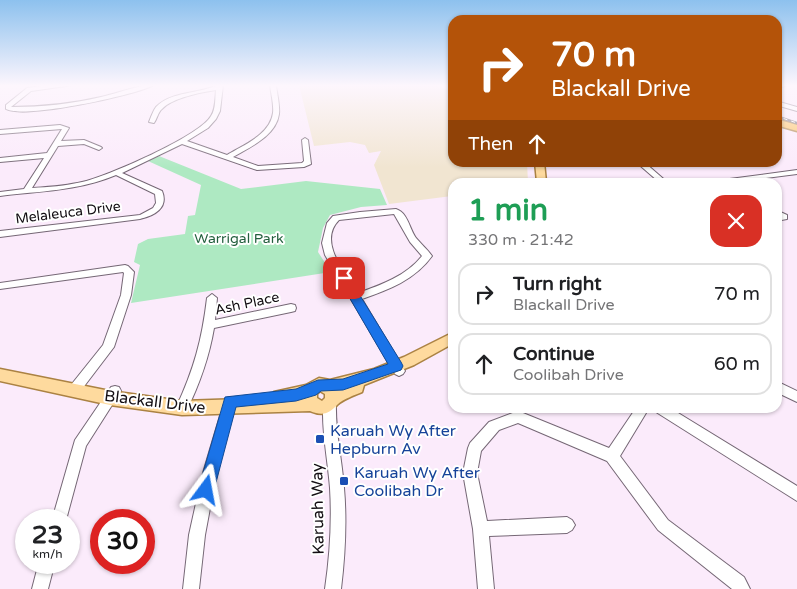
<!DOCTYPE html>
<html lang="en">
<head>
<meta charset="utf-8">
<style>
  body { margin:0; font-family:"Varela Round",sans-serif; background:#f2f2f2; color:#202124; height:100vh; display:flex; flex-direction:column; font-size:19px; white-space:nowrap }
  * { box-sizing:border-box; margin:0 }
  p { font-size:16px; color:#757577 }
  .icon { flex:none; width:28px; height:28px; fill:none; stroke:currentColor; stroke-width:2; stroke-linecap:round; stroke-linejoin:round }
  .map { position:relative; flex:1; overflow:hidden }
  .drawer { position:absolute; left:448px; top:178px; width:334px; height:235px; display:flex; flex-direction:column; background:#fff; border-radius:15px; box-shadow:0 1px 4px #0004 }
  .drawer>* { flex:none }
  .top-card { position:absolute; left:448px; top:15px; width:334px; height:152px; border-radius:15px; box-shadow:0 1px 4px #0004; background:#b45309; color:#fff; overflow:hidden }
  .speed { position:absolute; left:15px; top:509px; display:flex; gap:10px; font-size:25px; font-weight:700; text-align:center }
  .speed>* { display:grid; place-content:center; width:65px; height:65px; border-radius:50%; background:#fff; box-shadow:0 1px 4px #0004; line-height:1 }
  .speed small { font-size:12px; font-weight:400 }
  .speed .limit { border:8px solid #d22; background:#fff; color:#111 }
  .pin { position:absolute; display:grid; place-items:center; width:42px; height:42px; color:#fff; margin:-21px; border-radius:10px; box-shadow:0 2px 8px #0006 }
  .me { position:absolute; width:55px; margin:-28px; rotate:13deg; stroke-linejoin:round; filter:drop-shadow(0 0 4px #0008) }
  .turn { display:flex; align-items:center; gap:18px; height:105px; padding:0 20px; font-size:22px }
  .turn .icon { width:65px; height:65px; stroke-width:2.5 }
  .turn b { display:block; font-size:35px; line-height:42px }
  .then { display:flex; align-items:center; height:48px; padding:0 20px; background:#0003; gap:10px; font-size:19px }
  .round { display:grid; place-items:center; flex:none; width:52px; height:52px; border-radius:15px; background:#f2f2f2 }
  .summary { display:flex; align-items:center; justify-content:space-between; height:85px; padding:0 20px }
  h1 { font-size:30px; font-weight:700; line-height:38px; color:#1e9e55 }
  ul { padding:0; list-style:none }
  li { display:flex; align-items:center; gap:15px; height:62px; margin:0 10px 8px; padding:0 10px; border:2px solid #e0e0e0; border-radius:15px }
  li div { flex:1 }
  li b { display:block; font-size:19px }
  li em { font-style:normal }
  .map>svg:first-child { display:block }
  .education { fill:#f1e5d1 }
  .green { fill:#aee9c2 }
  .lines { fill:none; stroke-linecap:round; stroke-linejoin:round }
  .minor-casing { stroke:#756775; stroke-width:2 }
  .major-casing { stroke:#ab8243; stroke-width:3 }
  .highway-casing { stroke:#ab8243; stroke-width:3 }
  .minor { fill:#fff; fill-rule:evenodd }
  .major { fill:#feda9e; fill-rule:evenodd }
  .highway { fill:#fdc15d; fill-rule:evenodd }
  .rail-casing { stroke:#766c76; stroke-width:2.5 }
  .rail { stroke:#fff; stroke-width:1; stroke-dasharray:4; stroke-linecap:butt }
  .route { fill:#1a73e8; stroke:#114b97 }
  .transit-dot { fill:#1a4fb4; stroke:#fff; stroke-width:2 }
  .labels { text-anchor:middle; stroke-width:4; stroke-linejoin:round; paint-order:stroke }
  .street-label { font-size:14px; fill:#130e13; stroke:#fff }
  .park-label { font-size:14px; fill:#225f3d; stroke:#fff }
  .near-street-label { font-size:16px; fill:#130e13; stroke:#fff }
  .near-transit-label { font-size:16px; fill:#164399; stroke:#fff; text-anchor:start }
</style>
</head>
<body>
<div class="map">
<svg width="797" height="589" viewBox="0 0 797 589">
  <rect width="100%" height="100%" fill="#fbebfb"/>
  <path class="education" d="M299,85H435L452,91V162L527,163L528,182H452V196L389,204L374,165L381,151L369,153L365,145L350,142L314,146Z"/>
  <path class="green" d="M159,156L241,189L306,181L380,189L387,205L361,207L330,215L323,228L318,252L331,272L131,303L140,265L134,262L138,244L148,239L185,234L188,216L195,215L201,185L148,161Z"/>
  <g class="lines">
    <g class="minor-casing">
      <path id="minor" d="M49,85H73L31,91L11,107C42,107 71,104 101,97C119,93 137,85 154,85C133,96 24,119 6,109V105L27,88Z
        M217,85H223L220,111L216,119L208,128L187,141L227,155C243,145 270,135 273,113C274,104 271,94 270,85H276C277,94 280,105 279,114C276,136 250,147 233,157L258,166L302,163L304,161L302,140L305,138L308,140L311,164L304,167L257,170L182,144L122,173L162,191C169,208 154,216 140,219L0,237V231L140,215L153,208L156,203L155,194L116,175C78,191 40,191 0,196V192L24,189L44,158L0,162V158L47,153L62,129L0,134V130L60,125L69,128L61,141L84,140L101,147L102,148L99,150L84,144L58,146L32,188C48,187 65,186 82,182C106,177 200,136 211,116C216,109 215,98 216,90C202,92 172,98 162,109C158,112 157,119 154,123L149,122C151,117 153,111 156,107C171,91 200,94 217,85Z
        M776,85H788L776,89Z
        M776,101L797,107V111L776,105Z
        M776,132L779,134V137L776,139Z
        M549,162H586L583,164H552Z
        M636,162H644L667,182H659Z
        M797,170V174L735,182H718L722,180Z
        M396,209C408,213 409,228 416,238C421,244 427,249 432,256C415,280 388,290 362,299L405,371L403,374L399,376L395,374L325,255L322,243L327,223L333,216L360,212ZM394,214L410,242L422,256C406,276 381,285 358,293C346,274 317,242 339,220Z
        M776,210L787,215V219L776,221Z
        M125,265L128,266L134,272L131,295L114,347L79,393L75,394L71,393L69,389L71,385L103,345L121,295L124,273L123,272L0,289V283Z
        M212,294L217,298L215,320L291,304L295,305L296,308L295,311L291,312L214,328C209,358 199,385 186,412L182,414L178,412L176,408C194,369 202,340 207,298Z
        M776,381L797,391V402L776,392Z
        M115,386L119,387L121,391L86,446L66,520H52L75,440L111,387Z
        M230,397L234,398L236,402L216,476L205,535L199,589H183L189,535L202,476L224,402L226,398Z
        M330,398L334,399L336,403C335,432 342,459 344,488C347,522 345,556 341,589H325C330,555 332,521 330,488C328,463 323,438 323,414L326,399Z
        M636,408H649L620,456L668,520L744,577L750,589H732L658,530L607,461L518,423L499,430L481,451L477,473L487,521L567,517L572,520L575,525L572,530L567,533L489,536L494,589H478L473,529L463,473L468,448L470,443L489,422L518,411L609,448Z
        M654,408H670L797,486V501L656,412Z
        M39,562H55L48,589H32Z"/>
    </g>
    <g class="major-casing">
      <path id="major" d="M452,85V88L449,86V85Z
        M535,162H544L546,182H537Z
        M452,333V344L414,365L364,385L362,392C355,395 343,399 337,405C329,414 322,416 310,411L182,415L110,405L0,381V369L110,391L182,401L272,398L274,392L306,385L319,378L330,380L374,369L404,357ZM320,391L325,394V398L322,401L317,398V394Z"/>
    </g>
    <g class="highway-casing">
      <path id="highway" d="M776,119L797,125V131L776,125Z"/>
    </g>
    <use href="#minor" class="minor"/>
    <use href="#major" class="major"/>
    <use href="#highway" class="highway"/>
    <g class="rail-casing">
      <path id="rail" d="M776,116L797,123"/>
    </g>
    <use href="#rail" class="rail"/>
  </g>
  <linearGradient id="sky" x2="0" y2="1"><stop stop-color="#8dc1ee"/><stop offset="0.51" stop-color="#fdf6fd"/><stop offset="1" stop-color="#fdf6fd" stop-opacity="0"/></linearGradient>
  <rect width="797" height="168" fill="url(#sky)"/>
  <path class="route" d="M344,275L348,276L401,362L403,366L401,370L343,390L321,391L316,395L296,401L236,407L214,490L211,496L206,499L200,496L198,490L225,397L296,389L318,380L343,379L388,364L338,278Z"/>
  <g class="transit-dot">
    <rect x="315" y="434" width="10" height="10" rx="2.5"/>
    <rect x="339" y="476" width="10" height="10" rx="2.5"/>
  </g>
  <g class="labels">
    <g class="street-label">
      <text transform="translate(68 212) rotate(-7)" y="5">Melaleuca Drive</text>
      <text transform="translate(247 303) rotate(-12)" y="5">Ash Place</text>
    </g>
    <g class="park-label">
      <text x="239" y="243">Warrigal Park</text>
    </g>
    <g class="near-street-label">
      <text transform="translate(155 401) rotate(7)" y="6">Blackall Drive</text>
      <text transform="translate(317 509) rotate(-91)" y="6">Karuah Way</text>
    </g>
    <g class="near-transit-label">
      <text x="330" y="436">Karuah Wy After<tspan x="330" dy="18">Hepburn Av</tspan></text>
      <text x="354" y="478">Karuah Wy After<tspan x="354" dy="18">Coolibah Dr</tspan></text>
    </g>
  </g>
</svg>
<div class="speed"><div>23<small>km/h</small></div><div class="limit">30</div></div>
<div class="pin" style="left:344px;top:278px;background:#d93025"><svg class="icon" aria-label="arrive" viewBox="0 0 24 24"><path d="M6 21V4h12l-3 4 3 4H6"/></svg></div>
<svg class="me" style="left:206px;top:490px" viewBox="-20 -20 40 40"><path d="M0-17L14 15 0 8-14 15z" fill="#1a73e8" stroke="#fff" stroke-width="4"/></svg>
<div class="top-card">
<div class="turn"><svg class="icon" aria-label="right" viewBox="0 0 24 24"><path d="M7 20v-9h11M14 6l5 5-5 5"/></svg><div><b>70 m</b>Blackall Drive</div></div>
<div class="then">Then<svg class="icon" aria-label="ahead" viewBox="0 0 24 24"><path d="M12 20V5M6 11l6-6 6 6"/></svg></div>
</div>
<section class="drawer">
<div class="summary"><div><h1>1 min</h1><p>330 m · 21:42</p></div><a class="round" style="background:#d93025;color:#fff"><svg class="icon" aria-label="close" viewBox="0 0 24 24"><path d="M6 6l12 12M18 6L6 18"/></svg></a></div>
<ul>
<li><svg class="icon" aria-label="right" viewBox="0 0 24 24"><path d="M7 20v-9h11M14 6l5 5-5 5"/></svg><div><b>Turn right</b><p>Blackall Drive</p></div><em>70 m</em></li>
<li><svg class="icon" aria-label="ahead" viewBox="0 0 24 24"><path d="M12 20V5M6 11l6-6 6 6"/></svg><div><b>Continue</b><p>Coolibah Drive</p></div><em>60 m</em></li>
</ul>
</section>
</div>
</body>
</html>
